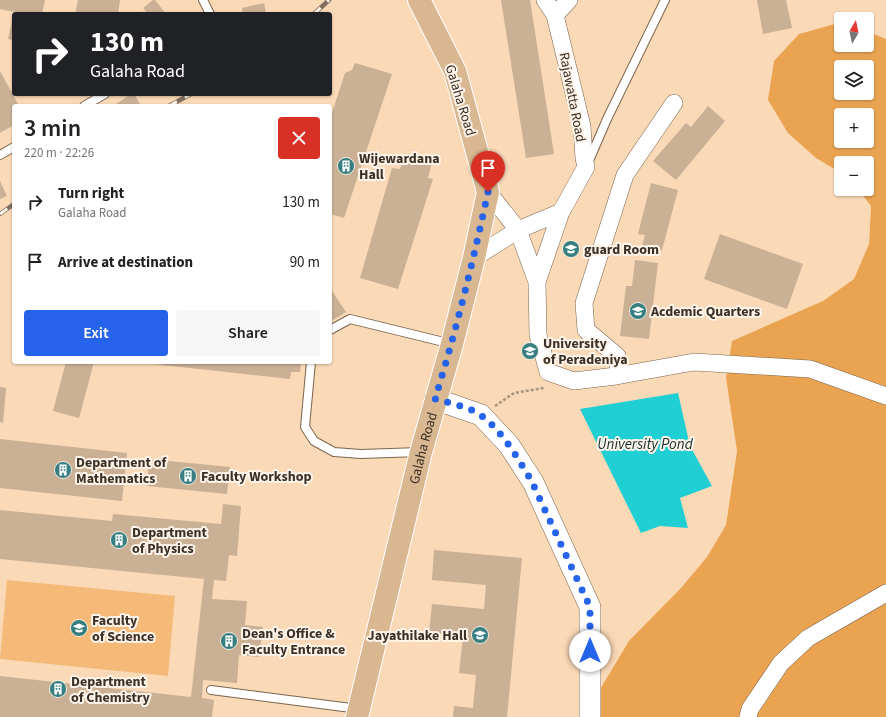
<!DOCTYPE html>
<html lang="en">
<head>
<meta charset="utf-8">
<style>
  body { margin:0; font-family:"Source Sans 3",sans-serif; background:#f6f6f6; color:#202124; height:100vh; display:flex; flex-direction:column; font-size:15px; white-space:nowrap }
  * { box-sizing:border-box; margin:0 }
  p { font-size:13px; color:#757577 }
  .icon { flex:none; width:22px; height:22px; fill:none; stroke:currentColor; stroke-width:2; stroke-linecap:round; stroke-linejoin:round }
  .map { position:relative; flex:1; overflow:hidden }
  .side { position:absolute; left:12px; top:104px; width:320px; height:260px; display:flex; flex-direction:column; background:#fff; border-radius:4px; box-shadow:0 1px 3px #0004 }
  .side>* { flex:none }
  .hud { position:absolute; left:12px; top:12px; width:320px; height:84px; border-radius:4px; box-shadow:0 1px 3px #0004; background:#202124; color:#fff; overflow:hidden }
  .needle { width:26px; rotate:9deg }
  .buttons { position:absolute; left:834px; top:12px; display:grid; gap:8px }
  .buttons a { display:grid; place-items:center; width:40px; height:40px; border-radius:4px; background:#fff; box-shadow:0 1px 3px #0004; font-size:20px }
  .pin { position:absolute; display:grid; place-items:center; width:34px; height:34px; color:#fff; margin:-41px -17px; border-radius:50% 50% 50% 0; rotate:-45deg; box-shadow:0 0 4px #0007 }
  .pin .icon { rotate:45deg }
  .me { position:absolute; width:44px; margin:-22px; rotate:0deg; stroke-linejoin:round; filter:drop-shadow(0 0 3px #0008) }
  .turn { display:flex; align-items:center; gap:14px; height:84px; padding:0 12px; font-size:18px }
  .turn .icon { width:52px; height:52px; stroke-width:2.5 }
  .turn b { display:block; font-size:28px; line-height:34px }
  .round { display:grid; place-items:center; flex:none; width:42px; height:42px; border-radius:4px; background:#f6f6f6 }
  .overview { display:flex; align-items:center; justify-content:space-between; height:68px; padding:0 12px }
  h1 { font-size:24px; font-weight:600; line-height:30px }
  .action { display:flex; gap:8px; margin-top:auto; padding:8px 12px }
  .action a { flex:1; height:46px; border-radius:4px; background:#2563eb; color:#fff; font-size:16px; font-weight:600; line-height:46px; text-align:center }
  .action a+a { background:#f6f6f6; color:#202124 }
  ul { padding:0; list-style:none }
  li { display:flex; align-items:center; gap:12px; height:60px; padding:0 12px }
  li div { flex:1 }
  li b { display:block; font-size:15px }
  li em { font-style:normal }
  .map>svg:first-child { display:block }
  .built { fill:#fad9b7; fill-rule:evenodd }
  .green { fill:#f5ba78 }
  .forest { fill:#e9a351; fill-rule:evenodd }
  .water { fill:#20cfd3 }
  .building { fill:#cab095 }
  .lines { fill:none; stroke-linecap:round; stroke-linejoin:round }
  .service-casing { stroke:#7c654c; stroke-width:10 }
  .minor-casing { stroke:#7c654c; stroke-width:18 }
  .tertiary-casing { stroke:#7c654c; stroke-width:22 }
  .primary-casing { stroke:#fff; stroke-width:24 }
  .path { stroke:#a7947f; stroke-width:2.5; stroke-dasharray:3 2; stroke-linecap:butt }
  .service { stroke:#fff; stroke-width:8 }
  .minor { stroke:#fff; stroke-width:17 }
  .tertiary { stroke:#fff; stroke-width:21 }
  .primary { stroke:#d9b790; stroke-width:22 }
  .rail-casing { stroke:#81705f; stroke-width:4.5 }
  .rail { stroke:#fff4e9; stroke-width:3; stroke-dasharray:9; stroke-linecap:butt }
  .route { stroke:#2563eb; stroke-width:7; stroke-dasharray:0 12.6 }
  .labels { text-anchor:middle; stroke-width:4; stroke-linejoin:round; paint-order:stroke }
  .street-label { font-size:14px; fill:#3a3025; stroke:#fff4e9 }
  .poi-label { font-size:14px; font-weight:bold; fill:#3a3025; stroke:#fff4e9; text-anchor:start }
  .water-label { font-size:15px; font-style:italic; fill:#162f30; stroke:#fff4e9 }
</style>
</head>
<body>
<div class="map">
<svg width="886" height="717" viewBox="0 0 886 717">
  <rect width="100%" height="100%" fill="#ffe4c7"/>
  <path class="built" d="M0,0H886V39L867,31V19H841V25L835,24L816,158L841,173V189H858L871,206L869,244L854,279L823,301L790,317L726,378L737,451L726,525L707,557L681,588L586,717H0ZM14,14H330V94H14ZM14,106H330V362H14Z"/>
  <path class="green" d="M7,580L175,596L168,676L0,659Z"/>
  <path class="forest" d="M835,24L841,25V45H867V31L886,39V717H586L590,706L629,641L681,588L707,557L726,525L737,451L726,378L732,341L823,301L854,279L869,244L871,206L858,189H867V163H841V173L816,158L788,133L768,100L774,61L799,34ZM841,67H867V93H841ZM841,115H867V141H841Z"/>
  <path class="water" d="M678,393L690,446L712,486L680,498L688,528L660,526L641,533L580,409Z"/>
  <path class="building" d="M0,0H45L42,14H14V41L8,39L14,12L0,9Z
    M78,0H120L118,14H75Z
    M153,0H155L166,14H148L143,8Z
    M501,0H530L554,154L526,158Z
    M757,0H786L792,28L763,34Z
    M264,3L266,13L243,14L242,8Z
    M355,63L392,74L344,218L330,214V119L345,73L352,70Z
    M0,71L19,106H14V125L0,133Z
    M131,94H134L140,104L137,106H113Z
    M708,106L725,121L676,180L653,161L686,123L691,127Z
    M408,155L432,162L428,178L433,179L398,289L360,278L392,168L400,169L402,163L406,164Z
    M0,181L7,196L0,199Z
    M651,183L678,190L662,250L642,245L645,235L638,234Z
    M720,234L803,264L787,309L704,279Z
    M566,244L578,247L576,255L564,251Z
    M635,260L658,263L649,339L620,336L626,286H632Z
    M330,288L346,312L330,322Z
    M66,362H94L79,418L53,411Z
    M154,362H301L300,372H291L290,379L153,364Z
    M0,387L6,388L3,423L0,422Z
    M0,439L127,453L122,501L0,488Z
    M149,459L230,467L227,494L147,486Z
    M223,504L241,506L237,556L229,555L226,581L214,580L212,599L247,601L245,625L263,627L259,657L239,655L237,683L203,680L202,698L214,700L212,717H0V676L191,697L204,579L0,559V510L112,521L113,514L221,524Z
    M434,550L522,558L507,717H453L454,706L473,708L476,675L459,673L463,636L429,633L432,604L484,609L486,585L432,580Z"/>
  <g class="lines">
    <g class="service-casing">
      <path id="service" d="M203,0L210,14
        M84,106L105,94
        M0,155L14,147
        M588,163L607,119L665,0
        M330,330L350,319L452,344
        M311,362L305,427L314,441L334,452L361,454L420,452
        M211,690L359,709"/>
    </g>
    <g class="minor-casing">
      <path id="minor" d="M555,15L569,0
        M488,192L518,230L537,282
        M561,212L537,282L538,335L548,372L574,381L616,376L694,362L810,369L886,396
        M474,258L518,230L561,212L586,167L584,158L582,126L555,15L545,0
        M616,376L619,370L617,356L586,330L584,303L625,175L674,103
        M748,717L750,709L781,663L808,638L886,593"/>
    </g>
    <g class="tertiary-casing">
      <path id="tertiary" d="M435,399L481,415L509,445L533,482L590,607V717"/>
    </g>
    <g class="primary-casing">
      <g id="primary">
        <path id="s1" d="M357,717L421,452L452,344L474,258L488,192L455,71L419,0"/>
      </g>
    </g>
    <path class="path" d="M495,406L514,393L544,388"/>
    <use href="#service" class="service"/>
    <use href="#minor" class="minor"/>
    <use href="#tertiary" class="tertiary"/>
    <use href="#primary" class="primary"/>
    <g class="rail-casing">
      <path id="rail" d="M314,14L329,0
        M169,106L191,94
        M0,214L14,204"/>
    </g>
    <use href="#rail" class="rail"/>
  </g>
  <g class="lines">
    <path class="route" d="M488,192C473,262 456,331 435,399C449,403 470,407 482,416C503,432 519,460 532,482L590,607V651"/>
  </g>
  <defs>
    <g id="building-disc" transform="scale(0.9)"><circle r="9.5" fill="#377f81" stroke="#fff4e9"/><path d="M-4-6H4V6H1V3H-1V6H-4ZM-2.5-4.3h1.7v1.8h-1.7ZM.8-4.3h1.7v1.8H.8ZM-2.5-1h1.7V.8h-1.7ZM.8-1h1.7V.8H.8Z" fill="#fff"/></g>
    <g id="university-disc" transform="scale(0.9)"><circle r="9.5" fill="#377f81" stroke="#fff4e9"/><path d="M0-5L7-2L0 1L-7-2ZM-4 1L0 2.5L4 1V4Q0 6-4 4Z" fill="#fff"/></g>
  </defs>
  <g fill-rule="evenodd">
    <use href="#building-disc" x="346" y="166"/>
    <use href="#university-disc" x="571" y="249"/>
    <use href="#university-disc" x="638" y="311"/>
    <use href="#university-disc" x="530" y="351"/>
    <use href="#building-disc" x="63" y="470"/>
    <use href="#building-disc" x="188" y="476"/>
    <use href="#building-disc" x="119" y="540"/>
    <use href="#university-disc" x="79" y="628"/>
    <use href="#university-disc" x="480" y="635"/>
    <use href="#building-disc" x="229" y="641"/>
    <use href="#building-disc" x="58" y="689"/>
  </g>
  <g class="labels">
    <g class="street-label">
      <text transform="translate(573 97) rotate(79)" y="5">Rajawatta Road</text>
      <text transform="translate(461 100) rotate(73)" y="5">Galaha Road</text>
      <text dy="5" stroke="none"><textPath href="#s1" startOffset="277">Galaha Road</textPath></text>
    </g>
    <g class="poi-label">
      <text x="359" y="163">Wijewardana<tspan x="359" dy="16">Hall</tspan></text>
      <text x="584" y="254">guard Room</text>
      <text x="651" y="316">Acdemic Quarters</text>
      <text x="543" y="348">University<tspan x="543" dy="16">of Peradeniya</tspan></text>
      <text x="76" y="467">Department of<tspan x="76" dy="16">Mathematics</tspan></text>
      <text x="201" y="481">Faculty Workshop</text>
      <text x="132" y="537">Department<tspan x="132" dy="16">of Physics</tspan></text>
      <text x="92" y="625">Faculty<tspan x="92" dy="16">of Science</tspan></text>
      <text x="242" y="638">Dean's Office &amp;<tspan x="242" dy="16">Faculty Entrance</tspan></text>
      <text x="467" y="640" text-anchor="end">Jayathilake Hall</text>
      <text x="71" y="686">Department<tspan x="71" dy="16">of Chemistry</tspan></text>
    </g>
    <g class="water-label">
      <text x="645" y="449">University Pond</text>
    </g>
  </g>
</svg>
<div class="buttons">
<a><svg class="needle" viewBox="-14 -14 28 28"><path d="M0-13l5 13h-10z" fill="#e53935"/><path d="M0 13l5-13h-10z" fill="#757577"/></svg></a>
<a><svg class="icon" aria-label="layers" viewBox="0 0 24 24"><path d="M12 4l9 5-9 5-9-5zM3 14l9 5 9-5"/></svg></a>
<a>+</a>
<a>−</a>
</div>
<div class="pin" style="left:488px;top:192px;background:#d93025"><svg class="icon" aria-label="arrive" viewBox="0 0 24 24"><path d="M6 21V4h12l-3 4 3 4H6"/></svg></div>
<svg class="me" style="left:590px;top:651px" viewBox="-20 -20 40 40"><circle r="19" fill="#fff"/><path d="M0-13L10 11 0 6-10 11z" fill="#2563eb"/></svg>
<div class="hud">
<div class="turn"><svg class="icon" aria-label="right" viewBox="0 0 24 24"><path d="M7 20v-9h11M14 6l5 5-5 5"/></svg><div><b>130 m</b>Galaha Road</div></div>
</div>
<section class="side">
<div class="overview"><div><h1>3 min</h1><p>220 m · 22:26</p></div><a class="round" style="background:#d93025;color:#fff"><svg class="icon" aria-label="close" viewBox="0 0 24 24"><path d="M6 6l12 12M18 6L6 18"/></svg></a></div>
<ul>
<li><svg class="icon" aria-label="right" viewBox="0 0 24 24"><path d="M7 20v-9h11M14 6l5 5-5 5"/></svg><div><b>Turn right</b><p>Galaha Road</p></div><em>130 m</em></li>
<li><svg class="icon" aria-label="arrive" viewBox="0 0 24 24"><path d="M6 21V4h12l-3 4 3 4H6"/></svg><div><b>Arrive at destination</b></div><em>90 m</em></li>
</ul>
<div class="action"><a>Exit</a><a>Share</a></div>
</section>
</div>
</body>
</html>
